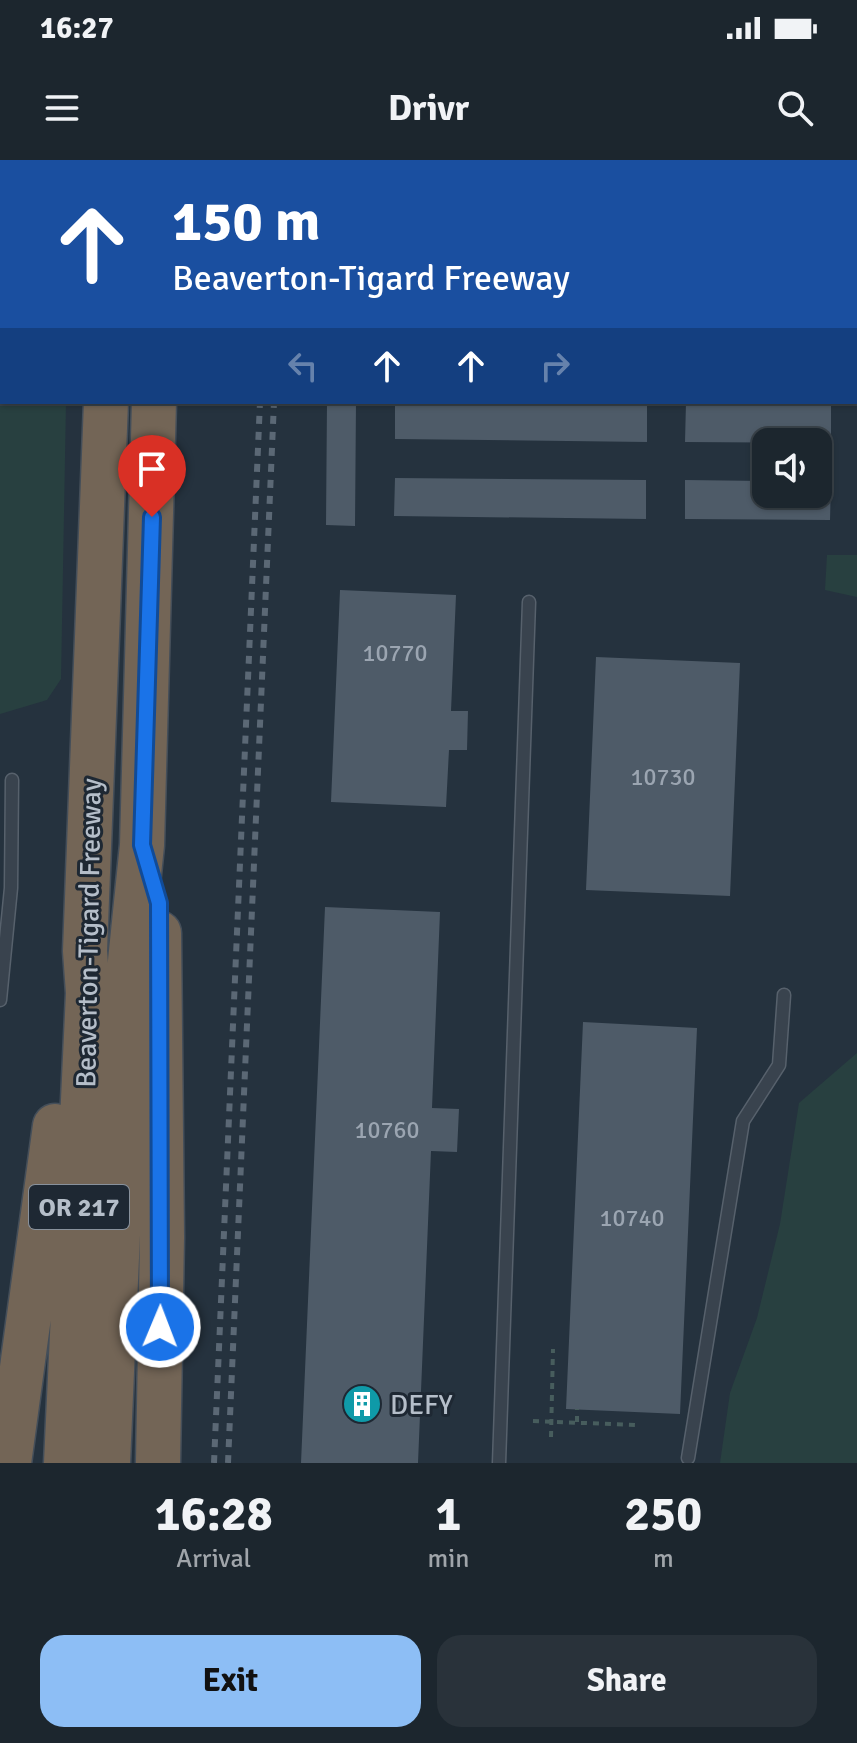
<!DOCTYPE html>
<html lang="en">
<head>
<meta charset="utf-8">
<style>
  body { margin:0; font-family:Signika,sans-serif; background:#29323a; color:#f1f3f6; height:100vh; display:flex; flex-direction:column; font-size:30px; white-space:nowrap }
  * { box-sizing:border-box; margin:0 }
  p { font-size:26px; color:#a0a5aa }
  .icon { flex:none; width:44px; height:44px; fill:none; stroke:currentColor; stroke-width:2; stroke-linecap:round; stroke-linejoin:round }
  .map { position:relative; height:1303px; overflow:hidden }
  .sheet { display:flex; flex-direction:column; background:#1c262e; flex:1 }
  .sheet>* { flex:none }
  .top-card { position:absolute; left:0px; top:0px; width:858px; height:244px; box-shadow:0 2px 6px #0004,0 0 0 2px #3a434a; background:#1a4fa0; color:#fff; overflow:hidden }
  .fabs { position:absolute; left:752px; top:268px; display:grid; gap:16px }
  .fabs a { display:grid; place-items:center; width:80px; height:80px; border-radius:16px; background:#1c262e; box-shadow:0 2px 6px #0004,0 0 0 2px #3a434a; font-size:40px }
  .pin { position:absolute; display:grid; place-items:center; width:68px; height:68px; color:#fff; margin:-82px -34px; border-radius:50% 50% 50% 0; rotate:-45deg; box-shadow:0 0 8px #0007 }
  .pin .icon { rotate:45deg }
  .me { position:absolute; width:88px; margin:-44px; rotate:1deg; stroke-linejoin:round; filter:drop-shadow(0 0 6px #0008) }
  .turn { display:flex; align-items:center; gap:28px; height:168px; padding:0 40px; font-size:36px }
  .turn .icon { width:104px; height:104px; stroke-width:2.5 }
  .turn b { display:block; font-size:56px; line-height:68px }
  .lanes { display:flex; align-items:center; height:76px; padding:0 40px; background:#0003; justify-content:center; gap:40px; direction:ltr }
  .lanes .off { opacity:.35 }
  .eta { display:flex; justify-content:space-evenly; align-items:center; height:136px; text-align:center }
  .eta b { font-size:48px; font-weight:700; line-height:56px }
  .button { display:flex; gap:16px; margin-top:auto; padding:16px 40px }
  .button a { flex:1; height:92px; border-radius:24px; background:#8dbef5; color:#111; font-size:32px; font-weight:700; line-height:92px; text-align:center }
  .button a+a { background:#29323a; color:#f1f3f6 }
  .status { display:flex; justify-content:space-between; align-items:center; height:56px; padding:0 40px; background:#1c262e; direction:ltr }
  .status svg { height:22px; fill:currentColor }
  header { display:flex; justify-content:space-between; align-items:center; height:104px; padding:0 40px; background:#1c262e; font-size:36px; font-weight:700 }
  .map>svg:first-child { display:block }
  .green { fill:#284040 }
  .building { fill:#4e5b68 }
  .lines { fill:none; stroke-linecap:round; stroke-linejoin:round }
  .lane-casing { stroke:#57616c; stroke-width:15 }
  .highway-casing { stroke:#444e59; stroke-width:47 }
  .path { stroke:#475d5d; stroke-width:4; stroke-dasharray:6 6; stroke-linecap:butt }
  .lane { stroke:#39434e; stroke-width:12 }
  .highway { stroke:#736556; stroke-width:44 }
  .rail { stroke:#5b6875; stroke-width:6; stroke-dasharray:8 8; stroke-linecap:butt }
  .route-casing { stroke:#114b97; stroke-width:20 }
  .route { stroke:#1a73e8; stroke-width:14 }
  .labels { text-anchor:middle; stroke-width:6; stroke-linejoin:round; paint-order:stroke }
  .number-label { font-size:24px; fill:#9ba5b1 }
  .shield { fill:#1e2833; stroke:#88919c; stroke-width:2 }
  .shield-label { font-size:26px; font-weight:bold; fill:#b5bec9 }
  .street-label { font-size:28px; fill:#b5bec9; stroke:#1e2833 }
  .poi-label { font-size:28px; fill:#b5bec9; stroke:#1e2833; text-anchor:start }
</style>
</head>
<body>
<div class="status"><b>16:27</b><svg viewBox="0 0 49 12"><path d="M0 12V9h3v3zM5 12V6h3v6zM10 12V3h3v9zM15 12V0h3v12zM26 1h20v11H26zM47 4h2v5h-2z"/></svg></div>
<header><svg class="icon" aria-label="menu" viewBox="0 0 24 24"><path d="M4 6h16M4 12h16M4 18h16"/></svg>Drivr<svg class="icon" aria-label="search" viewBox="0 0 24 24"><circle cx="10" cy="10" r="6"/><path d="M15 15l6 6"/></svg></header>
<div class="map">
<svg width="857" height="1303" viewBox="0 0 857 1303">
  <rect width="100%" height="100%" fill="#25323e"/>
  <path class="green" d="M0,0L63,2H2V242H66L61,519L47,540L0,554Z
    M827,395H857V437L825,430Z
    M857,893V1303H720L730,1233L757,1158L780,1064L799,943Z"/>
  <path class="building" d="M327,242H356L355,366L326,365Z
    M395,242H647V282L395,279Z
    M686,242H831V283L685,282Z
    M395,318L646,320V359L394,356Z
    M685,320L766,321V334H818V322H831L830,360L685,359Z
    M340,430L456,435L451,551H468L467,590H449L446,647L331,642Z
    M596,497L740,503L730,736L586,730Z
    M325,747L440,752L432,948L459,949L457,992L431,991L418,1303H301Z
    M583,862L697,868L680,1254L566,1249Z"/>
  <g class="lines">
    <g class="lane-casing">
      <path id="lane" d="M0,840L11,728L12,620
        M688,1298L743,961L779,905L784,835
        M499,1303L529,442"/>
    </g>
    <g class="highway-casing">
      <path id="highway" d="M107,0V2
        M151,0V2
        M9,1303L55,966
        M66,1303L88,833L85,791L106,242
        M108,1303L130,801L142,685L154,242
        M158,1303L162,1077L159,773"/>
    </g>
    <path class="path" d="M533,1261L635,1265
      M577,1262V1249
      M551,1277L553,1189"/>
    <use href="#lane" class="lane"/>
    <use href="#highway" class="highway"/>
    <path class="rail" d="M270,2V0
      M284,2V0
      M214,1303L260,242
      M228,1303L274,242"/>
  </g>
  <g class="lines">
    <g class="route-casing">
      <path id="route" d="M152,357L142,685L159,743L160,1167"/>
    </g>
    <use href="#route" class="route"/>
  </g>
  <defs>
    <g id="building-disc" transform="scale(2)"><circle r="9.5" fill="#0f9aa8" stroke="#1e2833"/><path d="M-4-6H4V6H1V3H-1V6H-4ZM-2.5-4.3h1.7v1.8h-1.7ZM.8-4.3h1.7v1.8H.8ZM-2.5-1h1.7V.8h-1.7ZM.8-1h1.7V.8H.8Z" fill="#fff"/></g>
  </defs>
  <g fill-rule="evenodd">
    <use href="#building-disc" x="362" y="1244"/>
  </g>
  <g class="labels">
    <g class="number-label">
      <text x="395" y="501">10770</text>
      <text x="663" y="625">10730</text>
      <text x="387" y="978">10760</text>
      <text x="632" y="1066">10740</text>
    </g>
    <rect class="shield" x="29" y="1025" width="100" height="44" rx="6"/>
    <g class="shield-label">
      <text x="79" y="1056">OR 217</text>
    </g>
    <g class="street-label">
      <text transform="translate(88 773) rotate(-89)" y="10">Beaverton-Tigard Freeway</text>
    </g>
    <g class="poi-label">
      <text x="390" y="1254">DEFY</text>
    </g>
  </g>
</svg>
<div class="fabs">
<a><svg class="icon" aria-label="sound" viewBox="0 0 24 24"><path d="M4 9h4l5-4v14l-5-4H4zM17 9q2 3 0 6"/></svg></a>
</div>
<div class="pin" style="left:152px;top:357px;background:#d93025"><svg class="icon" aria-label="arrive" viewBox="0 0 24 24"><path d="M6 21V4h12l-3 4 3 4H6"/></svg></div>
<svg class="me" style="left:160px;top:1167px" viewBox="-20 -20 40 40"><circle r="17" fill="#1a73e8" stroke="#fff" stroke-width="3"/><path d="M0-11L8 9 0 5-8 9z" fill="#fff"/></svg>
<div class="top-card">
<div class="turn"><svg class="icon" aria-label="ahead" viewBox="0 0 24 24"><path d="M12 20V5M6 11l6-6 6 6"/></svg><div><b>150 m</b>Beaverton-Tigard Freeway</div></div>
<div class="lanes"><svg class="icon off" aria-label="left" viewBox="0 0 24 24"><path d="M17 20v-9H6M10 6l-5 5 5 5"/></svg><svg class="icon" aria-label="ahead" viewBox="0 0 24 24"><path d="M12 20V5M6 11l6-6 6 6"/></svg><svg class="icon" aria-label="ahead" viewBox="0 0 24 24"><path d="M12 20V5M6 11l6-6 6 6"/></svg><svg class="icon off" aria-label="right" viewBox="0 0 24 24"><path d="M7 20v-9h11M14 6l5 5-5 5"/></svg></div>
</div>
</div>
<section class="sheet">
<div class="eta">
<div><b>16:28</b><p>Arrival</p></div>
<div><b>1</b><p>min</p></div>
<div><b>250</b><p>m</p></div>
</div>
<div class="button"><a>Exit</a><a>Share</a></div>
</section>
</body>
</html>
